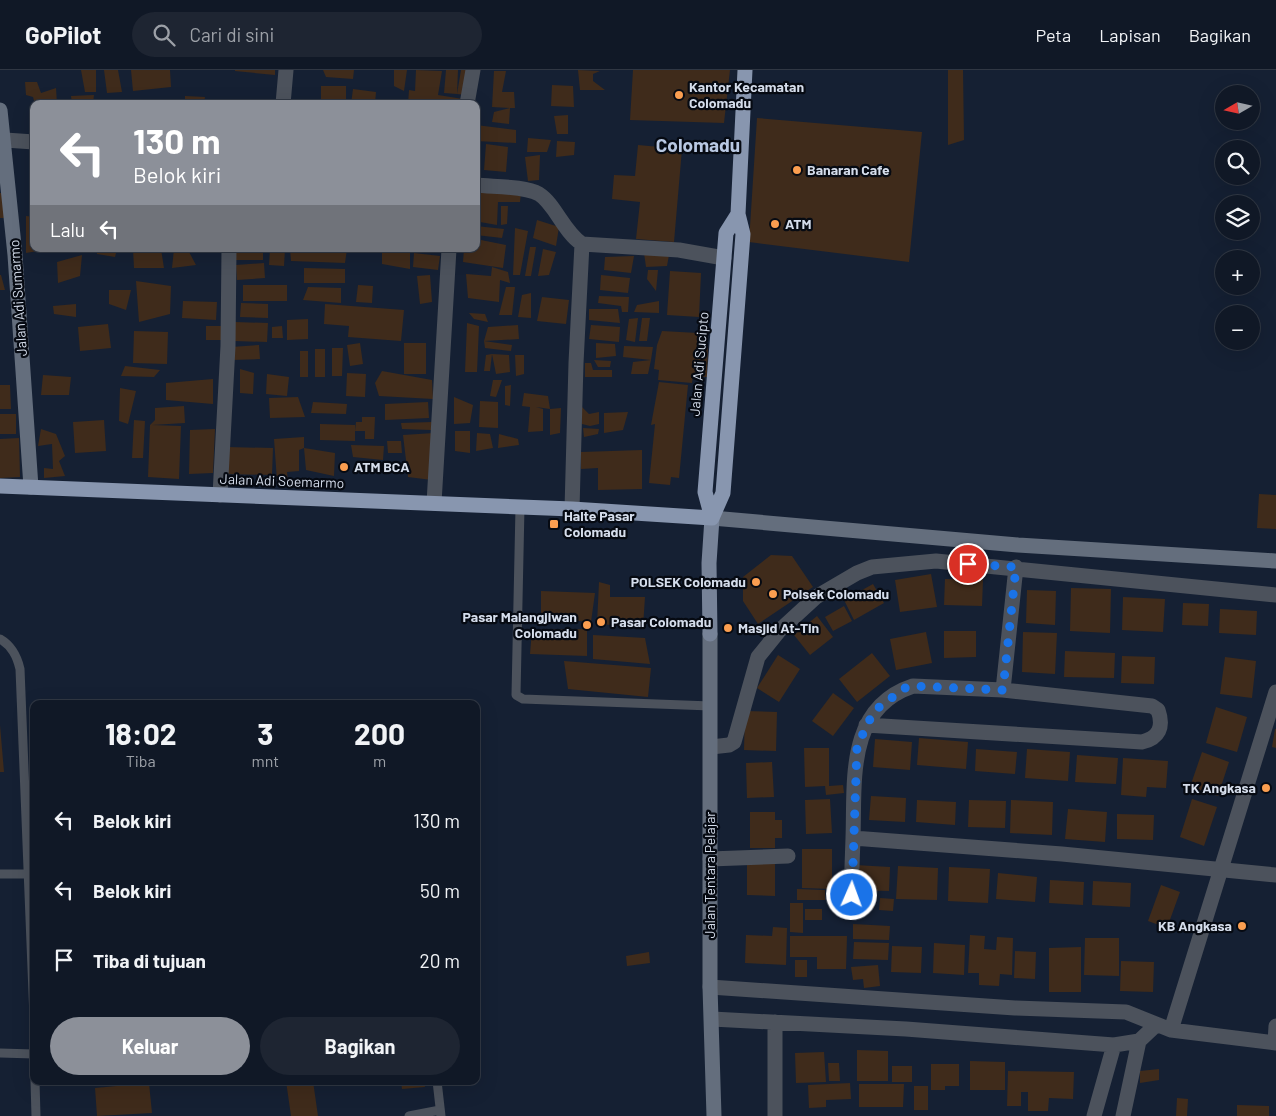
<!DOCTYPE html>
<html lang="id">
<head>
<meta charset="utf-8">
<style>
  body { margin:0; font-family:Barlow,sans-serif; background:#1e2532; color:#f1f3f6; height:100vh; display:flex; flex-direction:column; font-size:19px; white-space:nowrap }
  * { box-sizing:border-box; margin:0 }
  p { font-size:16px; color:#9ca0a7 }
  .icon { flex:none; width:28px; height:28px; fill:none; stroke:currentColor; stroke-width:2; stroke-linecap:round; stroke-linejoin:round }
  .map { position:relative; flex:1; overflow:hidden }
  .details { position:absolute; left:30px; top:630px; width:450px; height:385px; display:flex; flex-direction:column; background:#101826; border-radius:10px; box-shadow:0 5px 20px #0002,0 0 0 1px #303743 }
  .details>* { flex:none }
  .banner { position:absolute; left:30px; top:30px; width:450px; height:152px; border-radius:10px; box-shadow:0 5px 20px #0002,0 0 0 1px #303743; background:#8c9099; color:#fff; overflow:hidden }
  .needle { width:32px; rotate:261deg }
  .controls { position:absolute; left:1215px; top:15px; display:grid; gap:10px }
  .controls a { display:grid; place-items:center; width:45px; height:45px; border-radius:50%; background:#101826; box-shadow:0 5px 20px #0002,0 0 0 1px #303743; font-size:25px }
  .pin { position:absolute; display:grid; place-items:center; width:42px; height:42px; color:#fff; margin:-21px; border:2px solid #fff; border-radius:50%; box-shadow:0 1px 5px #0007 }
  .me { position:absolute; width:55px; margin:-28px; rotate:2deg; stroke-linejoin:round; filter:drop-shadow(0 0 4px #0008) }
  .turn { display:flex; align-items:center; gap:18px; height:105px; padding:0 20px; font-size:22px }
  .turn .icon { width:65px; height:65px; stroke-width:2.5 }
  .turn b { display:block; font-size:35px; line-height:42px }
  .then { display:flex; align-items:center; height:48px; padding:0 20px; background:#0003; gap:10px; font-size:19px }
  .eta { display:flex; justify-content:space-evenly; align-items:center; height:85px; text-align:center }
  .eta b { font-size:30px; font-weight:700; line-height:35px }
  .button { display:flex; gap:10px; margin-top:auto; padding:10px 20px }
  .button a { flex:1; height:58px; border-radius:30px; background:#8c9099; color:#fff; font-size:20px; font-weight:700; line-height:58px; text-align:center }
  .button a+a { background:#1e2532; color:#f1f3f6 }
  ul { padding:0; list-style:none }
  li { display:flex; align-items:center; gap:15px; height:70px; padding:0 20px }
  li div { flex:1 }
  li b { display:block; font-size:19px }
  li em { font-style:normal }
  header { display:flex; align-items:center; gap:30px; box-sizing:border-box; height:70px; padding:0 25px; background:#101826; border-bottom:1px solid #303743 }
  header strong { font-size:24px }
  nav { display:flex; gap:28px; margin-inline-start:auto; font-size:18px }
  .search { width:350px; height:45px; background:#1e2532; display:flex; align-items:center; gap:12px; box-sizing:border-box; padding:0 18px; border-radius:28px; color:#9ca0a7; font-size:19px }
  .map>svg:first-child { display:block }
  .building { fill:#3f2b1b }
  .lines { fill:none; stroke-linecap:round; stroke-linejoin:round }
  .lane { stroke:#4c525c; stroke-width:9 }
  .street { stroke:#4c525c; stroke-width:15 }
  .secondary { stroke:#646e7d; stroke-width:15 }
  .primary { stroke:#778398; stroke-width:15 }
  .highway { stroke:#8896af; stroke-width:15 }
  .route { stroke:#1a73e8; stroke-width:9; stroke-dasharray:0 16.2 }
  .poi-dot { fill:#fb9e50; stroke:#060a12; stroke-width:2 }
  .labels { text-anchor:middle; stroke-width:4.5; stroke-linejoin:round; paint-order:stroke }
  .poi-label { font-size:14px; font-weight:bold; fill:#d5ddeb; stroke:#060a12; text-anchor:start }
  .street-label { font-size:14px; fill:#d5ddeb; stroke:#060a12 }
  .district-label { font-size:19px; font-weight:bold; fill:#b9c8e2; stroke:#060a12 }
</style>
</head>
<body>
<header>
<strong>GoPilot</strong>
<div class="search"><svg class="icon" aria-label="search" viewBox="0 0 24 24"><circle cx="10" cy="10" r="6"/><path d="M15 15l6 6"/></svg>Cari di sini</div>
<nav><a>Peta</a><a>Lapisan</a><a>Bagikan</a></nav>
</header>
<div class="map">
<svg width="1276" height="1046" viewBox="0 0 1276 1046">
  <rect width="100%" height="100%" fill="#152033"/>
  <path class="building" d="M81,0H96V22H85Z
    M104,0H118L122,22L107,23Z
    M131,0H170L171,17L133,21Z
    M235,0H275V5L235,1Z
    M323,0H354L353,9L326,7Z
    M394,0H407L404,21L394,16Z
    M416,0L442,1L438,25L463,29V34H408L409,20L415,21Z
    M446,0H458L457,24L444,23Z
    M461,0H467L465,25L457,24Z
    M578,0L600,1L593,4V11L605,20H580Z
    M633,0H730L724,53L630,50Z
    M948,0H963L964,70L948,75Z
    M494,1H506L502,22H514L515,38H510L509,54L492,52L494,42L510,38L492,37Z
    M25,12H37L41,23L56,18L57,34H35L33,27L26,25Z
    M552,15L573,16L574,37L551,36Z
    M321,16H346V34H321Z
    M353,19L376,22L375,34H351Z
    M94,25L93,34H72L71,26Z
    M185,26L205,27L204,34H185Z
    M568,45V64H557L554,46Z
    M757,48L922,62L909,192L749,172Z
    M476,55L516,60V73L476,71Z
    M528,68L551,70L547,82H527Z
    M557,71L575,72L574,85L556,87Z
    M486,74L508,77L506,102L484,100Z
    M638,75L682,79L674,172L636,169L640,132L612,129L614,105L635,106Z
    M540,85L539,110L528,111L525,87Z
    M32,100H34V141H30Z
    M476,120L521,123L520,132H498L497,155L480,152Z
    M0,123H2L7,148H0Z
    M501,136H508L507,154L501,155Z
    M26,146L34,147V179L44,180L26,183Z
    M537,150L559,157L556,176L533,168Z
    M476,156L504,159L502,168L476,165Z
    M515,158L528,161L520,205H513Z
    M476,169L506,175L503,198L463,192L464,179H476Z
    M530,177H536L531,206H525Z
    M97,179H117L115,187L97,184Z
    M133,179H161L164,198H134Z
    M174,179L188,180L196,195L172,198Z
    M235,179H263V190H235Z
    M270,179H285L284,196L269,195Z
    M290,179H347L345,193L291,191Z
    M382,179L410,183V199L382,194Z
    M543,179L556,182L549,205L538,206Z
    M414,183L440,186L438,200L413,197Z
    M644,183L669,185L667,196L646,197Z
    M82,185L80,206L58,213L57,192Z
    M634,186L631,203L604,200L605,187Z
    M264,193L265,208L237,210L236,195Z
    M492,197L508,202L510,213L500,210L499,232L468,228L466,204L491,206Z
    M304,198L345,199V213H304Z
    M648,200H658L656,221L647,209Z
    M670,201L701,203L699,247L667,245Z
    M0,205H1L5,220H0Z
    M430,205L432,232L420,234L417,206Z
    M601,205L630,208L628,223L600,220Z
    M136,211L171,216L170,244L139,252Z
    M243,215H287V231H243Z
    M358,215L373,216L372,233L356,232Z
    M308,217L341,218V233L303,230Z
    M506,217H515L512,245H499Z
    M109,220H131L126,240L109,234Z
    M531,223V248L518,247L522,225Z
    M599,226L629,227L628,242H622L621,236L598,233Z
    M542,227L569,230L566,254L537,251Z
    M183,231L217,232L216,250L182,248Z
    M659,231V243L634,242L637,235Z
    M241,233L268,234V248L240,247Z
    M76,234V247L54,244L53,236Z
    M325,234L404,240L401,271L348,267L349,256L324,254Z
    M589,239H618L620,253L589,250Z
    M469,243L485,244L488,252L474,249Z
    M638,248L635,272L626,270L629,249Z
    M642,248H650L647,271H639Z
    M308,249V269L287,270V250Z
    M235,252L268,253L267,272L234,271Z
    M467,253L479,256L477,302H465Z
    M108,254L111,278L80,281L78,257Z
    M518,255L519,269L484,271L488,257Z
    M591,255L620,257L619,272L589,269Z
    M206,256H221V270H206Z
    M282,256L283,268H272V257Z
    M134,261L168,262L167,294L133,293Z
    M662,261L698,263L697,276H708L707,307L693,306L692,313L658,310L659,300L654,299L657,275Z
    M484,271L512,275L511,281L485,278Z
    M360,273L363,294L350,296L347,275Z
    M404,273H426V304H404Z
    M596,273L615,274L616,286L596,288Z
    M259,275L260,289L232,290L231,277Z
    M624,276L653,277L651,290L648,304H631L633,292L651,290L623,287Z
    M332,278H343L342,306H332Z
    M315,279H325V307H315Z
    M300,281H308V307H300Z
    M492,284L490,301H484L486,285Z
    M492,284L509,285L510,302L496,304Z
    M515,285H524V304L516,306Z
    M594,290L611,291L610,297H598Z
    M585,293H591L593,300H612V307H585Z
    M125,296L160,300L154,307L121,306Z
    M240,299L254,303L253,324L240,323Z
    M382,301L432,310L433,329L379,326L375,313Z
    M347,303L366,304L365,327L346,326Z
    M267,304L289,307L287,326L266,324Z
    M43,305L71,307L69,325H41Z
    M213,309V334L166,330V313Z
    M493,310H502L496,327L490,326Z
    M659,312L688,315L679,408L671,407L670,415L649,413L655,354L651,355Z
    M0,315H10L11,339H0Z
    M511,315L510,336L505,335V316Z
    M120,318L136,321L128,354L119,351Z
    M524,323L548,326L550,339L536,337L543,339V361L528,362L530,337L522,336Z
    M298,327L305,347L270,348L269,328Z
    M454,327L473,335L470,353L454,354Z
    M480,331L498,332V358L479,357Z
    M313,332L347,334L346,344L311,343Z
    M428,332L429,348L385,350V334Z
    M184,336L185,353L152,355L181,356L179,409L148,407L150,355L155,350V338Z
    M582,337L589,344L599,342V354L590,356L582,354Z
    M561,338L560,363L550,365V339Z
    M628,342L623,360L604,363V343Z
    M0,344H16V364H0Z
    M362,347H375L374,369H365V361H355L356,352H362Z
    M104,350L106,381L75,383L73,352Z
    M134,350L145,351L143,388H132Z
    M432,352L431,360L402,359L401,353Z
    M320,354L355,355V371L320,370Z
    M583,358L599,359L598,364L584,367Z
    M41,359L56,364L65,386L59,391L65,406L44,408V398L53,399L52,374L38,376Z
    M215,359L213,403L189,404L190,360Z
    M455,361H470V383L455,381Z
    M434,363L432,410L408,407L403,365Z
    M477,363L490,364L493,378L476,381Z
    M499,364L518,369L519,375L498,378Z
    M304,367V378L299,380V401L287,402L288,412L277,411L274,369Z
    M19,368L20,407L0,408V369Z
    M387,371H401L402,383H388Z
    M351,375L384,376L383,390L353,387Z
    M226,377L273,378L272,405L226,404Z
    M304,378L335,383L334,406L306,400Z
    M642,380V419L598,420V398L581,399V382Z
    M1259,424L1276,425V459L1257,458Z
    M771,485L792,486L813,517L758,554L743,531V507Z
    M931,504L937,537L900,542L895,510Z
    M945,509L983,510L982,536L944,535Z
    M599,512L610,515V527H645L643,557L597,554Z
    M873,514L884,533L854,550L844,530Z
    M1071,518L1111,519L1110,563L1070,561Z
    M1027,520L1056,521L1055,555L1026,553Z
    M541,521L595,523L591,552L541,548Z
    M1123,527L1165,529L1163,562L1122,560Z
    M1183,533L1209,534L1208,556L1182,555Z
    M844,536L852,551L833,561L825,547Z
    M1220,539L1257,541L1256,565L1219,563Z
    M817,546L833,567L810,585L794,565Z
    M587,559V586L530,584L532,560Z
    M944,561H976V587L944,588Z
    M926,562L932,593L896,600L890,569Z
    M1023,562L1057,563L1055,604L1022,602Z
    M593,565L645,568L650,594L593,589Z
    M1065,581L1115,583L1114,608L1064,607Z
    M872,583L890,606L857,632L839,609Z
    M778,585L800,599L779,632L757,618Z
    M1122,586L1155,587L1154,614L1121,613Z
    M1225,587L1256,591L1252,628L1220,624Z
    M564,591L651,598L648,627L568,619Z
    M833,623L854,638L833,666L812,651Z
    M1216,637L1247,647L1237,682L1206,673Z
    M745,641L777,642L776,681L744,680Z
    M0,655L4,702H0Z
    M1275,659H1276V678L1272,677Z
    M919,668L968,672L966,699L917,695Z
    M875,669L912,672L910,700L873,697Z
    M804,678H829V716L843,715L844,723L826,725L825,716L805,717Z
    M976,679L1017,682L1015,704L975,701Z
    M1027,679L1070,682L1068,711L1025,708Z
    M1202,682L1229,692L1218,726L1190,717Z
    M1077,685L1118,688L1116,714L1075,712Z
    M1123,688L1168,691L1166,718L1147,717L1146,727L1121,725Z
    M772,692L774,727L747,728L746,693Z
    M871,726L906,728L905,752L869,750Z
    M830,729L832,763L806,764L805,730Z
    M1192,729L1217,737L1204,776L1180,767Z
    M917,730L956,732L955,755L916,752Z
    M969,730L1006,731L1005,758L968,757Z
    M1011,730L1053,732L1052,765L1010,763Z
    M1068,739L1107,742L1105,772L1065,769Z
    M750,742H775V750H782V768H775V778H750Z
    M1117,744L1154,745L1153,770L1117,769Z
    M802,779H832V819L802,818Z
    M747,790H775V826L747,825Z
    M855,795L890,797L889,821L854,820Z
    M898,796L938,798L937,830L896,829Z
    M949,797L990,799L988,833L948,831Z
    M998,803L1037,807L1035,832L996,829Z
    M1050,810L1084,812L1083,835L1049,833Z
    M1093,811L1131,813L1130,837L1092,835Z
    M1161,815L1180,822L1167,858L1148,851Z
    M797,819L825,820V830H797Z
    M857,824L875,826L874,838L856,836Z
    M880,828L894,829L893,841L879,840Z
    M790,833H803V863L790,862Z
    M805,839H822V850H805Z
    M853,854L890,856L889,870L853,869Z
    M773,857L787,858L786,895L745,893L746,865L772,866Z
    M970,865L985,866L984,879L996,880L997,867L1013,868L1012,905L1000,904L999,916L979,915V903H968Z
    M790,866H847L846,899H817V887H790Z
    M1085,868H1119V906L1084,905Z
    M854,872L889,873L888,890L853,889Z
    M934,873L965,875L964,905L933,903Z
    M892,876L922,877L921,903L891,902Z
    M1081,877V922H1049V878Z
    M1015,881L1036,882L1035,909L1014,908Z
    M649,882L650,893L627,896L626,886Z
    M795,890H807V907H795Z
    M1121,891L1154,892L1153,922L1120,921Z
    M878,895L880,916L864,918L863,909L853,910L851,897Z
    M857,980L888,981V1011H857Z
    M824,982L826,1012L796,1013L795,983Z
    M970,991L1005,992V1020H970Z
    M828,993H839L840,1011H829Z
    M931,994H959V1016H945V1020H931Z
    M892,996H912V1012H892Z
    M1159,999V1010L1140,1013V1001Z
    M1008,1001L1074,1002L1073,1029L1049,1028L1048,1041H1028V1022H1021V1036H1007Z
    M286,1011H313L318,1046H291Z
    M401,1011H424L425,1017L402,1019Z
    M149,1013L152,1043L97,1046L95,1018Z
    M850,1013L851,1029L826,1030V1037L809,1038L808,1015Z
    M859,1014H904L903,1037H859Z
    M914,1016H928V1040H914Z
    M1177,1028L1188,1029L1187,1046H1176Z
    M1237,1035L1269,1036V1046H1237Z"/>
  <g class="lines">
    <path class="lane" d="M520,437L516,625L523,629L711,636
      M0,569C12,576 17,586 20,599L34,948
      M0,804H28
      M0,983L34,984
      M35,1011L36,1046
      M437,1011L441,1046
      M409,1046L440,1040"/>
    <path class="street" d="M283,34L286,0
      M467,34L473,0
      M5,70L34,72
      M476,115C493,117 525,116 539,124C555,134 563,161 582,174L679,180L724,188
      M220,425L228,276L229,179
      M434,433L449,179
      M572,439L576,293L582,174
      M1003,620L1016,497
      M866,655L1142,672C1159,668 1164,657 1158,640L1152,636L1003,620L913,616C846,638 855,711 853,768L1062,784L1276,805
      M711,677L729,675L734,672L758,587L779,561L816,527L857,503L872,497L936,491L1276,525
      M710,789L788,786
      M851,825L853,768
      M710,917L1015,938L1126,942L1171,960L1276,973
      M712,949L906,959L1114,975L1139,971L1156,955
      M775,952V1046
      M1171,960L1276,622
      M1275,973L1276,956
      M1094,1046L1114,975
      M1123,1046L1139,971"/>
    <path class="secondary" d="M0,40L15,185L31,417
      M712,448L1018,475L1276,491
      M710,564V917L714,1046"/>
    <path class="primary" d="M710,564L709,493L712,448"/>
    <path class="highway" d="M0,416L572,439L712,448
      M712,448L723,423L743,164L738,144L745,0
      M712,448L705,422L726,163L738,144"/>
  </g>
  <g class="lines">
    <path class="route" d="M852,825L857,676L874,641L905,618L912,616L1003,620L1016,497L968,494"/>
  </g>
  <g class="poi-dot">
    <circle cx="679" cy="25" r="5"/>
    <circle cx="797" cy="100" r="5"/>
    <circle cx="775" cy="154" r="5"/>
    <circle cx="344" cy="397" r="5"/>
    <rect x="549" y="449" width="10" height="10" rx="2.5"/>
    <circle cx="756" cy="512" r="5"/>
    <circle cx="773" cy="524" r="5"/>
    <circle cx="601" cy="552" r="5"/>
    <circle cx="587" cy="555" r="5"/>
    <circle cx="728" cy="558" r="5"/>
    <circle cx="1266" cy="718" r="5"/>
    <circle cx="1242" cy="856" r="5"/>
  </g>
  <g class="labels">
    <g class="poi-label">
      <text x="689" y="22">Kantor Kecamatan<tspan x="689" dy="16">Colomadu</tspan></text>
      <text x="807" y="105">Banaran Cafe</text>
      <text x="785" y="159">ATM</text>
      <text x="354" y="402">ATM BCA</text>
      <text x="564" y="451">Halte Pasar<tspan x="564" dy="16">Colomadu</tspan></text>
      <text x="746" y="517" text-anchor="end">POLSEK Colomadu</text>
      <text x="783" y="529">Polsek Colomadu</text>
      <text x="577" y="552" text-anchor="end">Pasar Malangjiwan<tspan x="577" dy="16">Colomadu</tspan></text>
      <text x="611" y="557">Pasar Colomadu</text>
      <text x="738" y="563">Masjid At-Tin</text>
      <text x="1256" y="723" text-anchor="end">TK Angkasa</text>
      <text x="1232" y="861" text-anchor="end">KB Angkasa</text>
    </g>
    <g class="street-label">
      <text transform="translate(18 228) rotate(-94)" y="5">Jalan Adi Sumarmo</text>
      <text transform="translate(699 294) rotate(-85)" y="5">Jalan Adi Sucipto</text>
      <text transform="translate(282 411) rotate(2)" y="5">Jalan Adi Soemarmo</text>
      <text transform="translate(710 805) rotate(-90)" y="5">Jalan Tentara Pelajar</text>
    </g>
    <g class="district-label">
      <text x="698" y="82">Colomadu</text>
    </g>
  </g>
</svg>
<div class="controls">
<a><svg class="needle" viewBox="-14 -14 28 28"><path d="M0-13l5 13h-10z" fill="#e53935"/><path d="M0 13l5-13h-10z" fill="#9ca0a7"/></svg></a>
<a><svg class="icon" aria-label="search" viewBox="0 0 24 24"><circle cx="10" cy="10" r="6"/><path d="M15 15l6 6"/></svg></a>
<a><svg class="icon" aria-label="layers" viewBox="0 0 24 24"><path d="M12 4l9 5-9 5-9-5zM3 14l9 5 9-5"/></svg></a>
<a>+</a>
<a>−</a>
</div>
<div class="pin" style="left:968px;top:494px;background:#d93025"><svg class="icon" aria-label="arrive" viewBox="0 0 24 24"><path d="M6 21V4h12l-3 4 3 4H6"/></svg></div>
<svg class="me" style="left:852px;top:825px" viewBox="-20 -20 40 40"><circle r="17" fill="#1a73e8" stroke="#fff" stroke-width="3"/><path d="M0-11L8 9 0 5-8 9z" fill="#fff"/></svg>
<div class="banner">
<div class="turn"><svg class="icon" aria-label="left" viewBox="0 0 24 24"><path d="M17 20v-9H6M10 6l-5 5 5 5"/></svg><div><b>130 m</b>Belok kiri</div></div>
<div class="then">Lalu<svg class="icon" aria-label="left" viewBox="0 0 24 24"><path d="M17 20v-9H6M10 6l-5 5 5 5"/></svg></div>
</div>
<section class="details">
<div class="eta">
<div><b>18:02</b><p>Tiba</p></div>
<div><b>3</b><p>mnt</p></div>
<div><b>200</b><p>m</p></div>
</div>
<ul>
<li><svg class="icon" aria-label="left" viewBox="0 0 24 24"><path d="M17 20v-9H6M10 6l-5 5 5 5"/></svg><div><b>Belok kiri</b></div><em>130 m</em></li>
<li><svg class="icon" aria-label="left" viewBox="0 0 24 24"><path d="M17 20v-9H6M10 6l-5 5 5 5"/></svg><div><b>Belok kiri</b></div><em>50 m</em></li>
<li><svg class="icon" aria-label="arrive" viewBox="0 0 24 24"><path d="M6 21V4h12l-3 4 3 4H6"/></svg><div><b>Tiba di tujuan</b></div><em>20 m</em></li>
</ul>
<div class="button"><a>Keluar</a><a>Bagikan</a></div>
</section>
</div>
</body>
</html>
